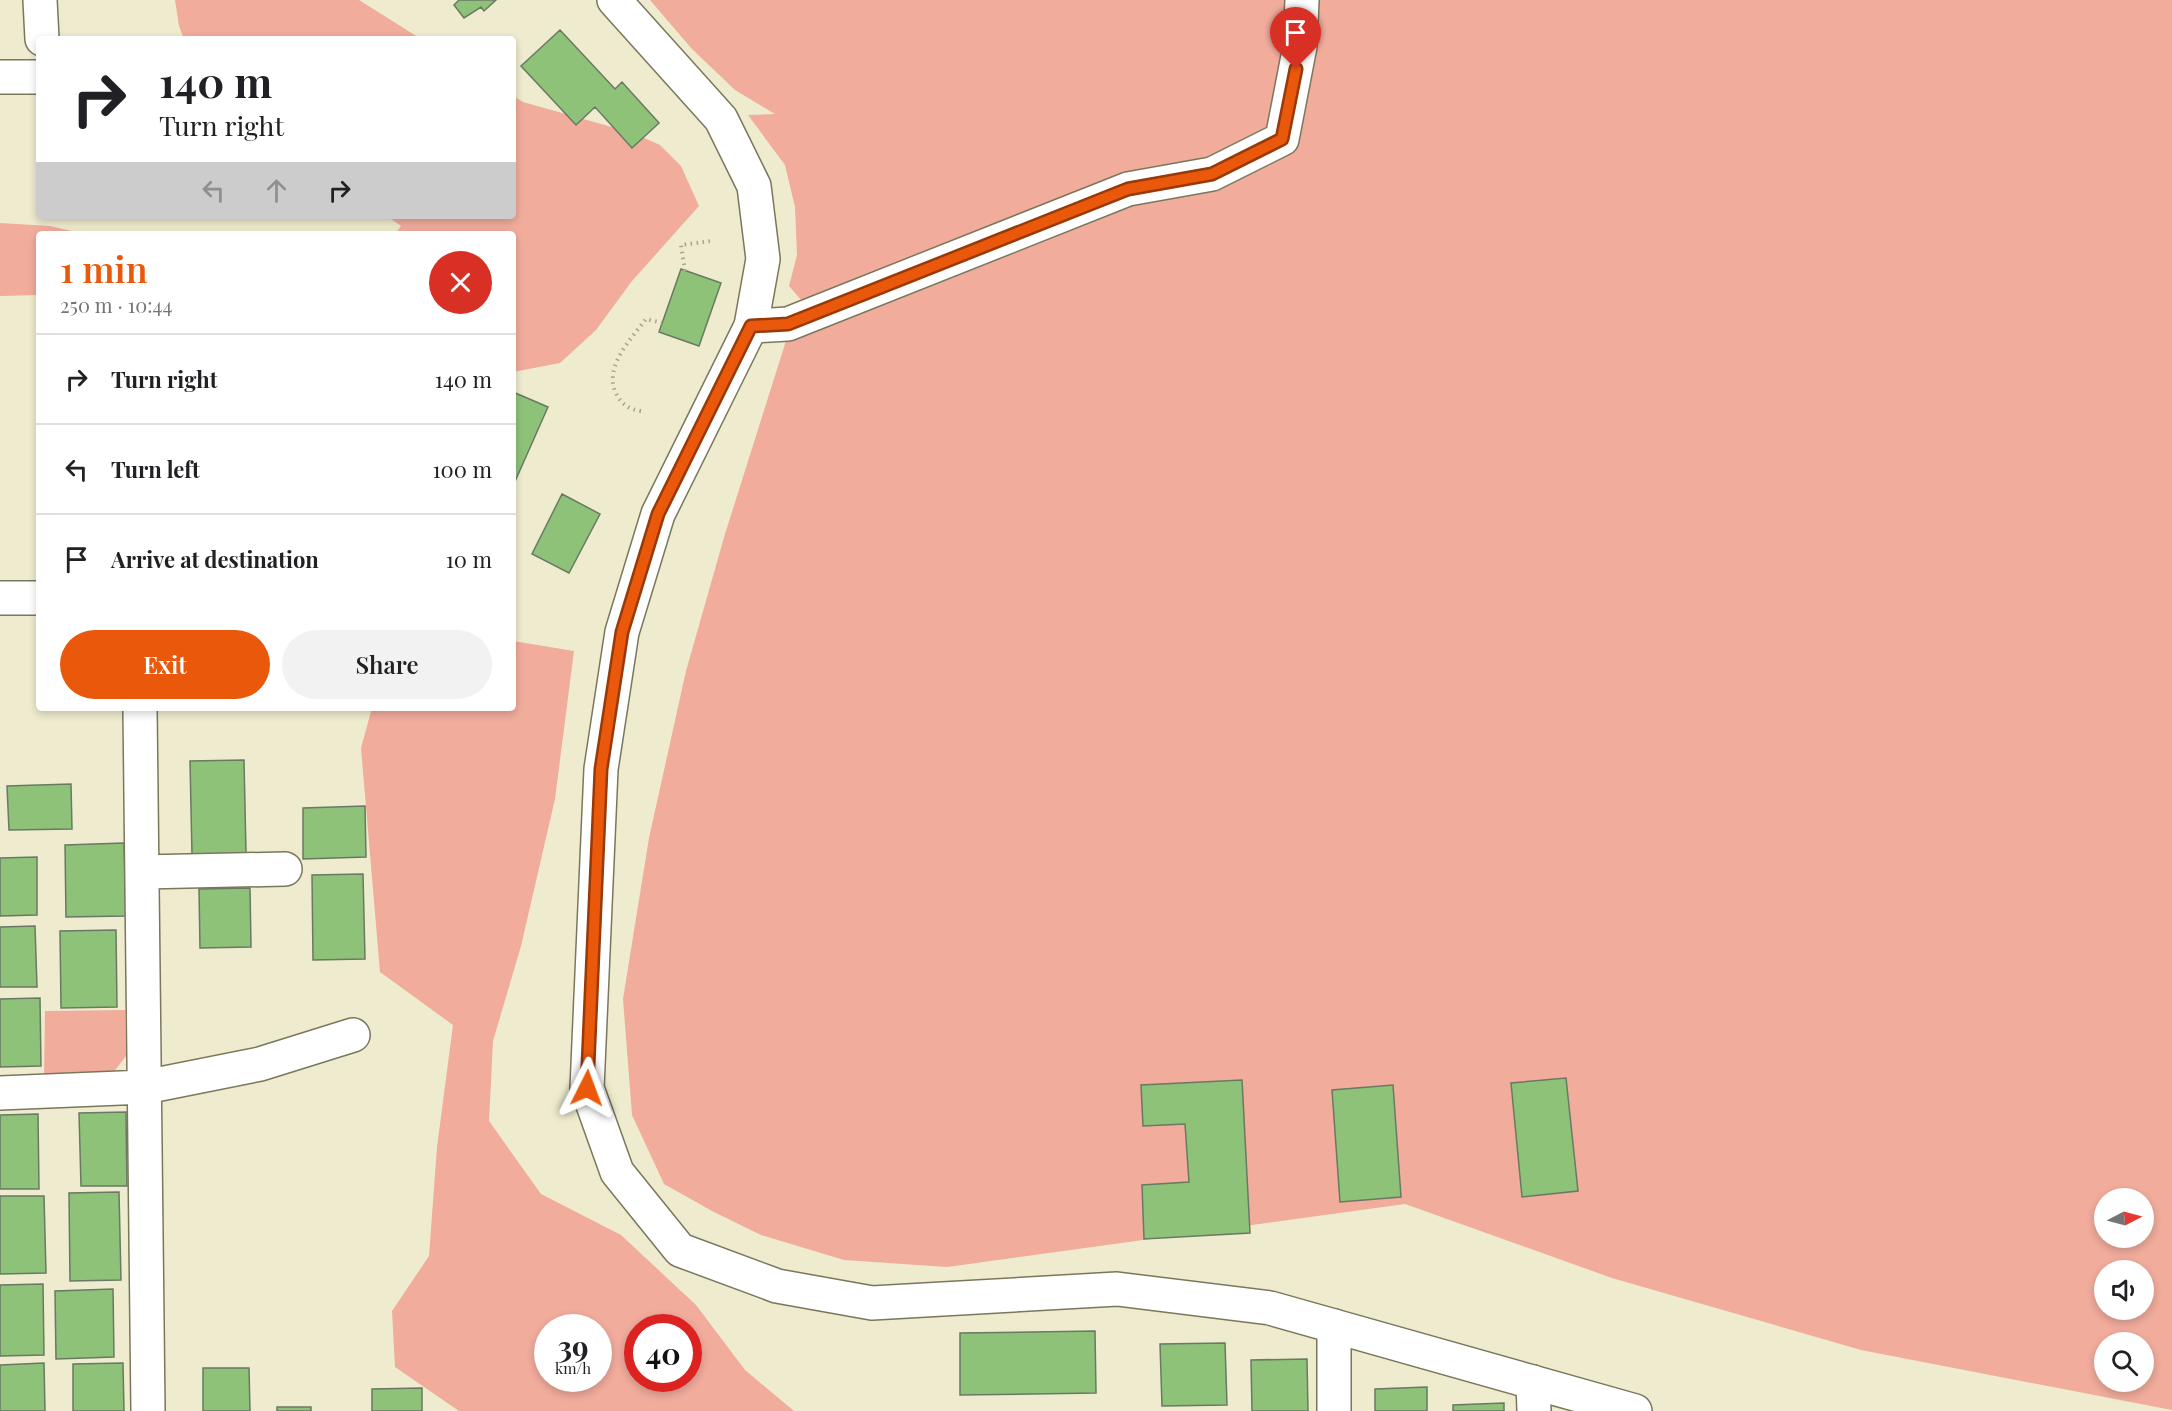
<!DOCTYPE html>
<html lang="en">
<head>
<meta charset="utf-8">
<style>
  body { margin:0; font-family:"Playfair Display",serif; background:#f2f2f2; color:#202124; height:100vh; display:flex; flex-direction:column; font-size:22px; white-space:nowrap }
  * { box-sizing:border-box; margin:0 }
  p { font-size:20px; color:#757577 }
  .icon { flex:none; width:33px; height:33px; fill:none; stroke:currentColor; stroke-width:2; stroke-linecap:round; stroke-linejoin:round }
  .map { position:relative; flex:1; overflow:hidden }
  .details { position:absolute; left:36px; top:231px; width:480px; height:480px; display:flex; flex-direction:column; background:#fff; border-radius:6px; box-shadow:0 3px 9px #0003 }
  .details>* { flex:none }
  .top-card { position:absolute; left:36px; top:36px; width:480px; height:183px; border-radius:6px; box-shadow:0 3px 9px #0003; background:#fff; color:#202124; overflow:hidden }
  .needle { width:39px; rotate:84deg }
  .fabs { position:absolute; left:2094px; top:1188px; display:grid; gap:12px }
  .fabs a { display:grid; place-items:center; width:60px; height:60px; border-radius:50%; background:#fff; box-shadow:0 3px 9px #0003; font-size:30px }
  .speed { position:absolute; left:534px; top:1314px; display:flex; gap:12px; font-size:30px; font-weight:700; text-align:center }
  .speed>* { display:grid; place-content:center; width:78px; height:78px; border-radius:50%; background:#fff; box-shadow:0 3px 9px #0003; line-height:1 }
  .speed small { font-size:15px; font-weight:400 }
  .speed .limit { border:9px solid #d22; background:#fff; color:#111 }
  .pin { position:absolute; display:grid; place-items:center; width:51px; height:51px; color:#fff; margin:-62px -26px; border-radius:50% 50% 50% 0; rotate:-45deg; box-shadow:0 0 6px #0007 }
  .pin .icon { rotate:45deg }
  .me { position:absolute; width:66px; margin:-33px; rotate:3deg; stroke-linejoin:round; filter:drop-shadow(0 0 4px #0008) }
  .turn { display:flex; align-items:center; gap:21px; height:126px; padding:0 24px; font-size:27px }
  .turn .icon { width:78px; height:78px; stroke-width:2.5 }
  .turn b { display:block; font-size:42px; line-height:51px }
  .lanes { display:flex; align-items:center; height:57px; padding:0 24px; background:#0003; justify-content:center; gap:30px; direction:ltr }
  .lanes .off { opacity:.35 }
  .round { display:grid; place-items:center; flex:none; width:63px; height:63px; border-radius:32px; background:#f2f2f2 }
  .head { display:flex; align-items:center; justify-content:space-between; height:102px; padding:0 24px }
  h1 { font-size:36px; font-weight:600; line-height:45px; color:#ea580c }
  .cta { display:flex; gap:12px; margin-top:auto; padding:12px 24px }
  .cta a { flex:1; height:69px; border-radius:36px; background:#ea580c; color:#fff; font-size:24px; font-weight:600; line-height:69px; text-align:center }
  .cta a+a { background:#f2f2f2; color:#202124 }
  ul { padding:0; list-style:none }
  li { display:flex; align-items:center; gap:18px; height:90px; padding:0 24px; border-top:2px solid #e0e0e0 }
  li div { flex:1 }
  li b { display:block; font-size:22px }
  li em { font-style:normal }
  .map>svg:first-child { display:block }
  .green { fill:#f1ac9c; fill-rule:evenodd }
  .building { fill:#8ec279; stroke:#697963; stroke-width:1.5 }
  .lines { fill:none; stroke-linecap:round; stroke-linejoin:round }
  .street-casing { stroke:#7a775d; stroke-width:36 }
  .secondary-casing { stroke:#7a775d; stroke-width:36 }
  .path { stroke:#a7a48f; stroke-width:4; stroke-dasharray:1.5 4.5; stroke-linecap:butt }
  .street { stroke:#fff; stroke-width:33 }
  .secondary { stroke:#fff; stroke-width:33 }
  .route-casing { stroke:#983908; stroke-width:15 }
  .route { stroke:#ea580c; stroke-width:10 }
</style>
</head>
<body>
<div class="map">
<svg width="2172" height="1411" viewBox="0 0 2172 1411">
  <rect width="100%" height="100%" fill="#eeebce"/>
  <path class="green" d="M175,0H359L421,39H184L179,26Z
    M650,0H2172V1410L1861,1350L1612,1278L1405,1204L947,1267L844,1260L761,1235L712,1211L664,1184L632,1115L623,999L649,838L686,671L725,534L797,306L803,302L789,286L797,255L795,207L785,165L748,115L775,114L735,90L692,49ZM2104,1198H2144V1238H2104ZM2104,1270H2144V1310H2104ZM2104,1342H2144V1382H2104Z
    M513,96L523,102L633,133L660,145L681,166L699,206L632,281L596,330L560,363L513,372V234H395L401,226L387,216H513Z
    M0,223L50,226L85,234H39V295L0,296Z
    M513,641L574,651L555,799L521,946L493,1041L489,1121L541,1194L621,1235L696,1305L745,1370L794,1411H459L395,1367L392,1311L429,1256L437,1147L453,1025L380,972L361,748L372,708H513ZM548,1328H598V1378H548ZM638,1328H688V1378H638Z
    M125,1010L126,1056L110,1077L44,1079L45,1011Z"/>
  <path class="building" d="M459,0H496L484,11L481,7L464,18L454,5Z
    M560,30L615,89L622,82L659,123L632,148L595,107L576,125L521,66Z
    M681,269L721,283L699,346L659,332Z
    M513,392L548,407L513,486Z
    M562,494L600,514L569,573L532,554Z
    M244,760L246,854L192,855L190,761Z
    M71,784L72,829L9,830L7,786Z
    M365,806L366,857L303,859V808Z
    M124,843L126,916L66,917L65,845Z
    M37,857V915L0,916V858Z
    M363,874L365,959L313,960L312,875Z
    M250,888L251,947L200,948L199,889Z
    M35,926L37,987H0V927Z
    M116,930L117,1007L61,1008L60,931Z
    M40,998L41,1066L0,1067V999Z
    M1566,1078L1578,1191L1522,1197L1511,1083Z
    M1242,1080L1250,1233L1144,1239L1142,1185L1189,1182L1185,1124L1143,1126L1141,1085Z
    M1393,1085L1401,1197L1340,1202L1332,1090Z
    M126,1112L127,1186H81L79,1113Z
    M38,1114L39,1189H0V1115Z
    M119,1192L121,1280L70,1281L69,1193Z
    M0,1196H44L46,1273L0,1274Z
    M43,1284L44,1355L0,1356V1285Z
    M113,1289L114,1357L56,1359L55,1291Z
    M1095,1331L1096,1393L960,1395V1333Z
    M1225,1343L1227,1405L1162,1406L1160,1344Z
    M1307,1359L1308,1411H1252L1251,1360Z
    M44,1363L45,1411H0V1365Z
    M123,1363L124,1411H73V1364Z
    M203,1368H249L250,1411H203Z
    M1427,1387V1411H1375V1389Z
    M422,1388V1411H372V1389Z
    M1504,1403V1411H1453V1405Z
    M277,1407H311V1411H277Z"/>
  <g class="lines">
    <g class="street-casing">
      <path id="street" d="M40,0L42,39
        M0,77H39
        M751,326L788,324L1128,189L1212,174L1282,139L1300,46L1302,0
        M0,598H39
        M140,708L148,1411
        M142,872L285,869
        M0,1093L145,1087L260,1064L353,1035
        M1334,1326V1411
        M1533,1382L1534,1411"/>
    </g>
    <g class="secondary-casing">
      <path id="secondary" d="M614,0L721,119L754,186L763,259L751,326L658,514L622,632L601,769L587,1088L617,1172L680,1250L777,1286L872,1303L1117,1289L1270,1308L1635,1411"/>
    </g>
    <path class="path" d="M685,271L681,245L711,241
      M641,411C628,409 621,404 616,393C603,367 632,338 646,319L662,323"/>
    <use href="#street" class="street"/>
    <use href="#secondary" class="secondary"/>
  </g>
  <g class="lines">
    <g class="route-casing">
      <path id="route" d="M587,1088L601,769L622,632L658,514L751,326L788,324L1128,189L1212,174L1282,139L1296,69"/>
    </g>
    <use href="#route" class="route"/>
  </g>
</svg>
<div class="fabs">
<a><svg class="needle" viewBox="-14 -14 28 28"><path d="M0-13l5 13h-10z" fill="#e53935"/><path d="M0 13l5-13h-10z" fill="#757577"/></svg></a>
<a><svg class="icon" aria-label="sound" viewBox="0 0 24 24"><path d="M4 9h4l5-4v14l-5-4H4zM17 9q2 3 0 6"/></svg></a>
<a><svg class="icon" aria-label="search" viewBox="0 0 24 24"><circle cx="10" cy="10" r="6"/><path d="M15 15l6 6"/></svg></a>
</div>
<div class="speed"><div>39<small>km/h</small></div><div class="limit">40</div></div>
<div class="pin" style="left:1296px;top:69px;background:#d93025"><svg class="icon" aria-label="arrive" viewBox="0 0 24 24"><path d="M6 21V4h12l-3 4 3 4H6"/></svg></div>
<svg class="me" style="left:587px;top:1088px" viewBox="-20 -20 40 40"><path d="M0-17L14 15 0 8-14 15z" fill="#ea580c" stroke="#fff" stroke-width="4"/></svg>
<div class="top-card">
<div class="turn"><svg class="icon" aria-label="right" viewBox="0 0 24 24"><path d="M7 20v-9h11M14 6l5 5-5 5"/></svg><div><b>140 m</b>Turn right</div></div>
<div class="lanes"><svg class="icon off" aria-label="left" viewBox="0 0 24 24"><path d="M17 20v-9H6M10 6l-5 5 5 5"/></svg><svg class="icon off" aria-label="ahead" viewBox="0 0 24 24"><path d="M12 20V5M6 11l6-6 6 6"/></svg><svg class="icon" aria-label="right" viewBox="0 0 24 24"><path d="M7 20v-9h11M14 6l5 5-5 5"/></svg></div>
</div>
<section class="details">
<div class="head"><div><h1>1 min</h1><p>250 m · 10:44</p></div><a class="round" style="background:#d93025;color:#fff"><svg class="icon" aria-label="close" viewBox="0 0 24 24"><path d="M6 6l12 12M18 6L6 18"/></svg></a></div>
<ul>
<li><svg class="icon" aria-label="right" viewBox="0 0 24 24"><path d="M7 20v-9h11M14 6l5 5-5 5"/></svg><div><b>Turn right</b></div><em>140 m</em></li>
<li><svg class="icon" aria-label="left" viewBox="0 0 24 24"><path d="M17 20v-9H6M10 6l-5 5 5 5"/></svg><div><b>Turn left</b></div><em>100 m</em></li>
<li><svg class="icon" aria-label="arrive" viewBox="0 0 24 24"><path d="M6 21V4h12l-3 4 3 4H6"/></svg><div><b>Arrive at destination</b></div><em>10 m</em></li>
</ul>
<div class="cta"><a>Exit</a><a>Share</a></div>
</section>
</div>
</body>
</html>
